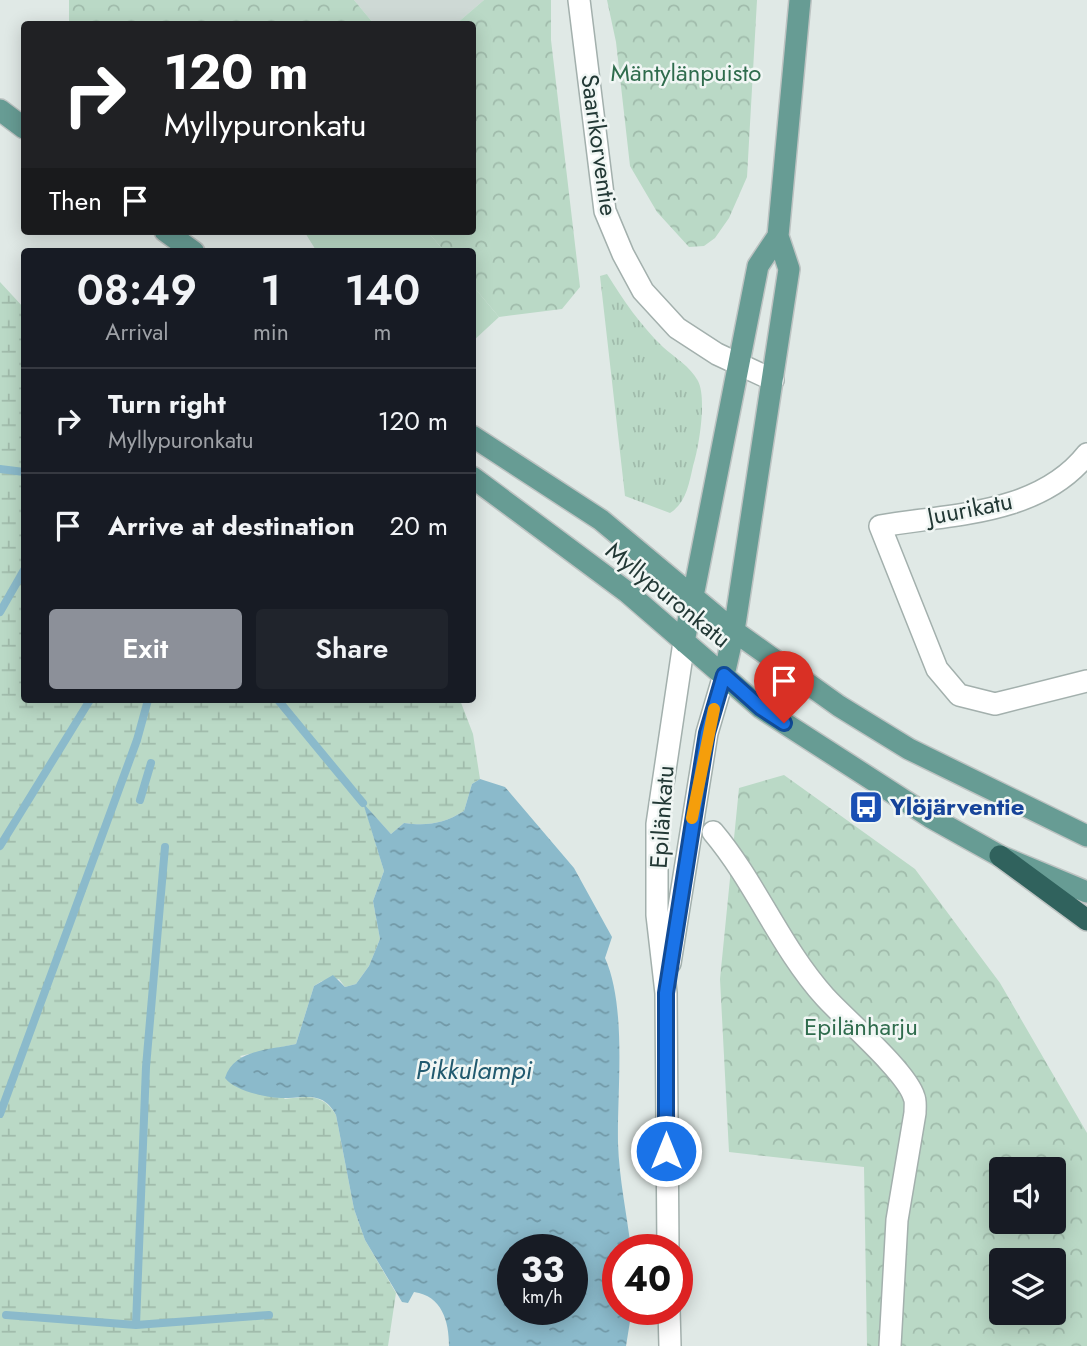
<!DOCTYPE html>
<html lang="en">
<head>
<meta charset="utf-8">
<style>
  body { margin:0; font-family:Jost,sans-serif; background:#20242c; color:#f1f3f6; height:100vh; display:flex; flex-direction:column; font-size:26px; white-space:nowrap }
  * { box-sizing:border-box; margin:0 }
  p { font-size:23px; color:#9ea1a6 }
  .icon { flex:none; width:38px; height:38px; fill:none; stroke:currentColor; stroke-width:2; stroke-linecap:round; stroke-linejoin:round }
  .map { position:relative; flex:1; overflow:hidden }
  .sheet { position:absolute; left:21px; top:248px; width:455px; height:455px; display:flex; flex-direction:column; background:#171b24; border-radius:7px; box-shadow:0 4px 18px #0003 }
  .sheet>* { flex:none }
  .top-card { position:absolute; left:21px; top:21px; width:455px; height:214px; border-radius:7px; box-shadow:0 4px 18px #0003; background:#202124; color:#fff; overflow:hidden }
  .fabs { position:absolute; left:989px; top:1157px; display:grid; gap:14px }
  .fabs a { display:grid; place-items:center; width:77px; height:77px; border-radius:7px; background:#171b24; box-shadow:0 4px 18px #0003; font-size:35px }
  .speed { position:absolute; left:497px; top:1234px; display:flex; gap:14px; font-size:35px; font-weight:700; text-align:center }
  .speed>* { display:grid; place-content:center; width:91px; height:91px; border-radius:50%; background:#171b24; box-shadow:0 4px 18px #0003; line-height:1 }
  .speed small { font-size:18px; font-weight:400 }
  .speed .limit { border:10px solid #d22; background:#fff; color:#111 }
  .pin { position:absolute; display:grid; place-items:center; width:60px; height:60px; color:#fff; margin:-72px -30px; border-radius:50% 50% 50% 0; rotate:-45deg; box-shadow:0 0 7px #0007 }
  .pin .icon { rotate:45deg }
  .me { position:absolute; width:77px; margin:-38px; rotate:0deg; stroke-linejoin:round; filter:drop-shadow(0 0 5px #0008) }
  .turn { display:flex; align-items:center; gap:24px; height:147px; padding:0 28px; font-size:32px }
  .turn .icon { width:91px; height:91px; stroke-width:2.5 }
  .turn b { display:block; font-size:49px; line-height:60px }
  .then { display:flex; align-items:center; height:66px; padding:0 28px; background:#0003; gap:14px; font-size:26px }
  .eta { display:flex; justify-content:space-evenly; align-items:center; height:119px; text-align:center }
  .eta b { font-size:42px; font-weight:600; line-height:49px }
  .button { display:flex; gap:14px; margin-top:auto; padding:14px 28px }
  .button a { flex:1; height:80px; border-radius:7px; background:#8c9099; color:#fff; font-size:28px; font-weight:600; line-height:80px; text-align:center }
  .button a+a { background:#20242c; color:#f1f3f6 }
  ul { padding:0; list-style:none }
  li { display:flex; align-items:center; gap:21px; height:105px; padding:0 28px; border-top:2px solid #363941 }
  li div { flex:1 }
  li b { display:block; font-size:26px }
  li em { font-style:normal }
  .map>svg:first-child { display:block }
  .built { fill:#ced9d5 }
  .grass { fill:url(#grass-tufts) }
  .forest { fill:url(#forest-crowns); fill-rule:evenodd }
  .wetland { fill:url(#wetland-marsh) }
  .pitch { fill:#bad9c6 }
  .water { fill:url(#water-ripples); fill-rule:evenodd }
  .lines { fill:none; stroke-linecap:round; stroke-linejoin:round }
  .stream { stroke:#8bbacb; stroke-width:8 }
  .minor-casing { stroke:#a3b0ad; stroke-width:24 }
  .major-casing { stroke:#bdc3c2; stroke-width:24 }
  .highway-casing { stroke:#bdc3c2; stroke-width:24 }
  .minor { stroke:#fff; stroke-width:21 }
  .major { stroke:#679c94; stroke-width:21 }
  .highway { stroke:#30625d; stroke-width:21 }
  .route-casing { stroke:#114b97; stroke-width:18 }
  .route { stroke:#1a73e8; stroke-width:12 }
  .slow { stroke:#f59e0b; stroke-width:12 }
  .labels { text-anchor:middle; stroke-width:5; stroke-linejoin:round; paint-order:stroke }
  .park-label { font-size:24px; fill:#2f6c4d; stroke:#f0f6f4 }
  .street-label { font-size:24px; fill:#223835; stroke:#f0f6f4 }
  .transit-label { font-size:24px; font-weight:bold; fill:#164399; stroke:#f0f6f4; text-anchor:start }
  .water-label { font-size:26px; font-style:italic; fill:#215a6f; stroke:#f0f6f4 }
</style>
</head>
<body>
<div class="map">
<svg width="1087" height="1346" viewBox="0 0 1087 1346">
  <defs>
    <pattern id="grass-tufts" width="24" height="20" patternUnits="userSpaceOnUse" patternTransform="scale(1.75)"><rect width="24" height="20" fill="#bad9c6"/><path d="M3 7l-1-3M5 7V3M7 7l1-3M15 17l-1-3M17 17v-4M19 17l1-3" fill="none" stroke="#a0bbab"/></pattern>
    <pattern id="forest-crowns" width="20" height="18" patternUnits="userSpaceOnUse" patternTransform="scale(1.75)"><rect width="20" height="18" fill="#bad9c6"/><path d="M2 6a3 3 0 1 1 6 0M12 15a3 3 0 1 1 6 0" fill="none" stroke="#a0bbab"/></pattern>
    <pattern id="wetland-marsh" width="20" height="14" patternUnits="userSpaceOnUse" patternTransform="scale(1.75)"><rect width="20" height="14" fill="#bad9c6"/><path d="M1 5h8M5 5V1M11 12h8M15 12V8" fill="none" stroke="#a0bbab"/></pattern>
    <pattern id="water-ripples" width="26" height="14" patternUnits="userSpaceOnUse" patternTransform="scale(1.75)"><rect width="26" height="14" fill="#8bbacb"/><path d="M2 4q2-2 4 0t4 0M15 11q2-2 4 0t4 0" fill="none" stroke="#7198a6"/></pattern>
  </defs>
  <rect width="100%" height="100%" fill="#e0e9e6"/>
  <path class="built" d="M354,0H484L456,24H374Z"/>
  <path class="grass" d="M607,274C624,301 640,325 663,347C675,358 690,366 698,381C707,398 699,447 693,466C689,484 686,503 670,513L625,496L600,276Z"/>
  <path class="forest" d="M69,0H354L374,24H69Z
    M484,0H551V40L580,287L562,309L499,317L473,286L472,252H445L427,231H472V24H456Z
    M607,0H757L747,177L729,218L715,238L704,246L689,247L657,212L630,166L616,42Z
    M784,775L915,869L1000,983L1087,1133V1346H867L864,1167L729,1152L720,979L739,788ZM1001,1169H1054V1222H1001ZM1001,1260H1054V1312H1001Z"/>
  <path class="wetland" d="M0,282L24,308V700H460L473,734L480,779L472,784L464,811C443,824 427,826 404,823L391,834L364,805L384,871L373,901L380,939L369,966L356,984L345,987L339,979L322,981L314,986L296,1044L240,1056L285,1099C307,1096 323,1093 336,1115L354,1209L365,1240L396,1293L388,1346H0Z"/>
  <path class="pitch" d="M304,231H427L445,252H317Z
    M473,286L499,317L473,341Z"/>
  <path class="water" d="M480,779L505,787L574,868L612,937L605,958C627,1007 617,1090 618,1143C619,1178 627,1215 631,1249L618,1250V1309H632L626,1346H449C449,1321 442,1296 414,1292L408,1303L402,1302L365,1240L354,1209L336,1115C324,1093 310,1097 288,1098C271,1099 236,1092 225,1078C234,1049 270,1050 296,1044L314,986L333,975L345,987L356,984L369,966L380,939L373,901L384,871L363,803L391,834L404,823C427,826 443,824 464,811L472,784ZM513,1250H572V1309H513Z"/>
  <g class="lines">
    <path class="stream" d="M0,469L24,472
      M0,612L24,570
      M278,700L363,803
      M140,800L151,763
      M0,846L90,700
      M0,1114L137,740L148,700
      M6,1315L136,1325L269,1315
      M136,1325L146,1067L165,847"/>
    <g class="minor-casing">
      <path id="minor" d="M579,0L605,211L623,254L643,291L677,328L717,354L773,380
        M1087,454C1039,515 951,514 880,526L937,669L959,695L995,704L1087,681
        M713,832C756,883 780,947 825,997C844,1018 907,1072 914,1097C916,1101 915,1108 915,1113L897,1220L890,1346
        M670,963L707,733L724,675
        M668,1250L666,993L657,915V824L684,642
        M669,1309L670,1346"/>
    </g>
    <g class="major-casing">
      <path id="major" d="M0,110L24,128
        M165,231L194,252
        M472,436L601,520L734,631L839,706L909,749L1087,836
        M472,477L627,592L761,708L930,817L1000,856L1087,892
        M684,642L758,266L778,236
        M724,675L734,631L789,269L778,236L800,0"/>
    </g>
    <g class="highway-casing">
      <path id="highway" d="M1000,856L1087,920"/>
    </g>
    <use href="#minor" class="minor"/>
    <use href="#major" class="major"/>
    <use href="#highway" class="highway"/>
  </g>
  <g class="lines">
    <g class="route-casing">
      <path id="route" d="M666,1151V993L707,733L724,675L761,708L784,723"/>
    </g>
    <use href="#route" class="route"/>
    <path class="slow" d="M692,818L714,709"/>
  </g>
  <defs>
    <g id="bus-square" transform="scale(1.75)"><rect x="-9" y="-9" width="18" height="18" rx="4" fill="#1a4fb4" stroke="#f0f6f4"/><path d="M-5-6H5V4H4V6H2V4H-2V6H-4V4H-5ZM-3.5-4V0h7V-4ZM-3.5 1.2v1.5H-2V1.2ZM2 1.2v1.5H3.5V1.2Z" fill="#fff"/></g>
  </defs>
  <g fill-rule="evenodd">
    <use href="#bus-square" x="866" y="807"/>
  </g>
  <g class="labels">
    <g class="park-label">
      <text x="686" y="81">Mäntylänpuisto</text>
      <text x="861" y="1035">Epilänharju</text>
    </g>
    <g class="street-label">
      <text transform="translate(599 145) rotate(82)" y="8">Saarikorventie</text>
      <text transform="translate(970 509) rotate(-11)" y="8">Juurikatu</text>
      <text transform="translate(668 595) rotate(39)" y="8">Myllypuronkatu</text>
      <text transform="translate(662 817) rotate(-86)" y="8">Epilänkatu</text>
    </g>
    <g class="transit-label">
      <text x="890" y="815">Ylöjärventie</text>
    </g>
    <g class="water-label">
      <text x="474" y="1079">Pikkulampi</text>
    </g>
  </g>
</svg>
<div class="fabs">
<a><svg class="icon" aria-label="sound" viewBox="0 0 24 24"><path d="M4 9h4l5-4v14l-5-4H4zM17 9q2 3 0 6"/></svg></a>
<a><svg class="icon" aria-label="layers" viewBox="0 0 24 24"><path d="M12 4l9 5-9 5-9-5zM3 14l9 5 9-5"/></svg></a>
</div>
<div class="speed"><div>33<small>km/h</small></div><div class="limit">40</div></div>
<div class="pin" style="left:784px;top:723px;background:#d93025"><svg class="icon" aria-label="arrive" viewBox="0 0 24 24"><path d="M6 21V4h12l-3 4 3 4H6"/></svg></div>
<svg class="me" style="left:666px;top:1151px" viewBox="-20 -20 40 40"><circle r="17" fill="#1a73e8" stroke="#fff" stroke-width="3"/><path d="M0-11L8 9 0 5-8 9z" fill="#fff"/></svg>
<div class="top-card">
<div class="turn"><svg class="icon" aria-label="right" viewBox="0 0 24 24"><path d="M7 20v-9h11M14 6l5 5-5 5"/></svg><div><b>120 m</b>Myllypuronkatu</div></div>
<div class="then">Then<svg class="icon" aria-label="arrive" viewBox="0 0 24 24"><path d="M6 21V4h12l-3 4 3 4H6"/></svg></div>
</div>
<section class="sheet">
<div class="eta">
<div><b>08:49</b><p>Arrival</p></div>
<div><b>1</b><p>min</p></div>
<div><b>140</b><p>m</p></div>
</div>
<ul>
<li><svg class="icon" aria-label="right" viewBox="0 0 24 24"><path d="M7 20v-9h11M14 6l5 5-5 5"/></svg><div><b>Turn right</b><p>Myllypuronkatu</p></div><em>120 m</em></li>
<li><svg class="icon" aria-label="arrive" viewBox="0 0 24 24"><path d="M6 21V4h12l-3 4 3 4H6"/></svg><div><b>Arrive at destination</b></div><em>20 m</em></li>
</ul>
<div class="button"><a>Exit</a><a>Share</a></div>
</section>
</div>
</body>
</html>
